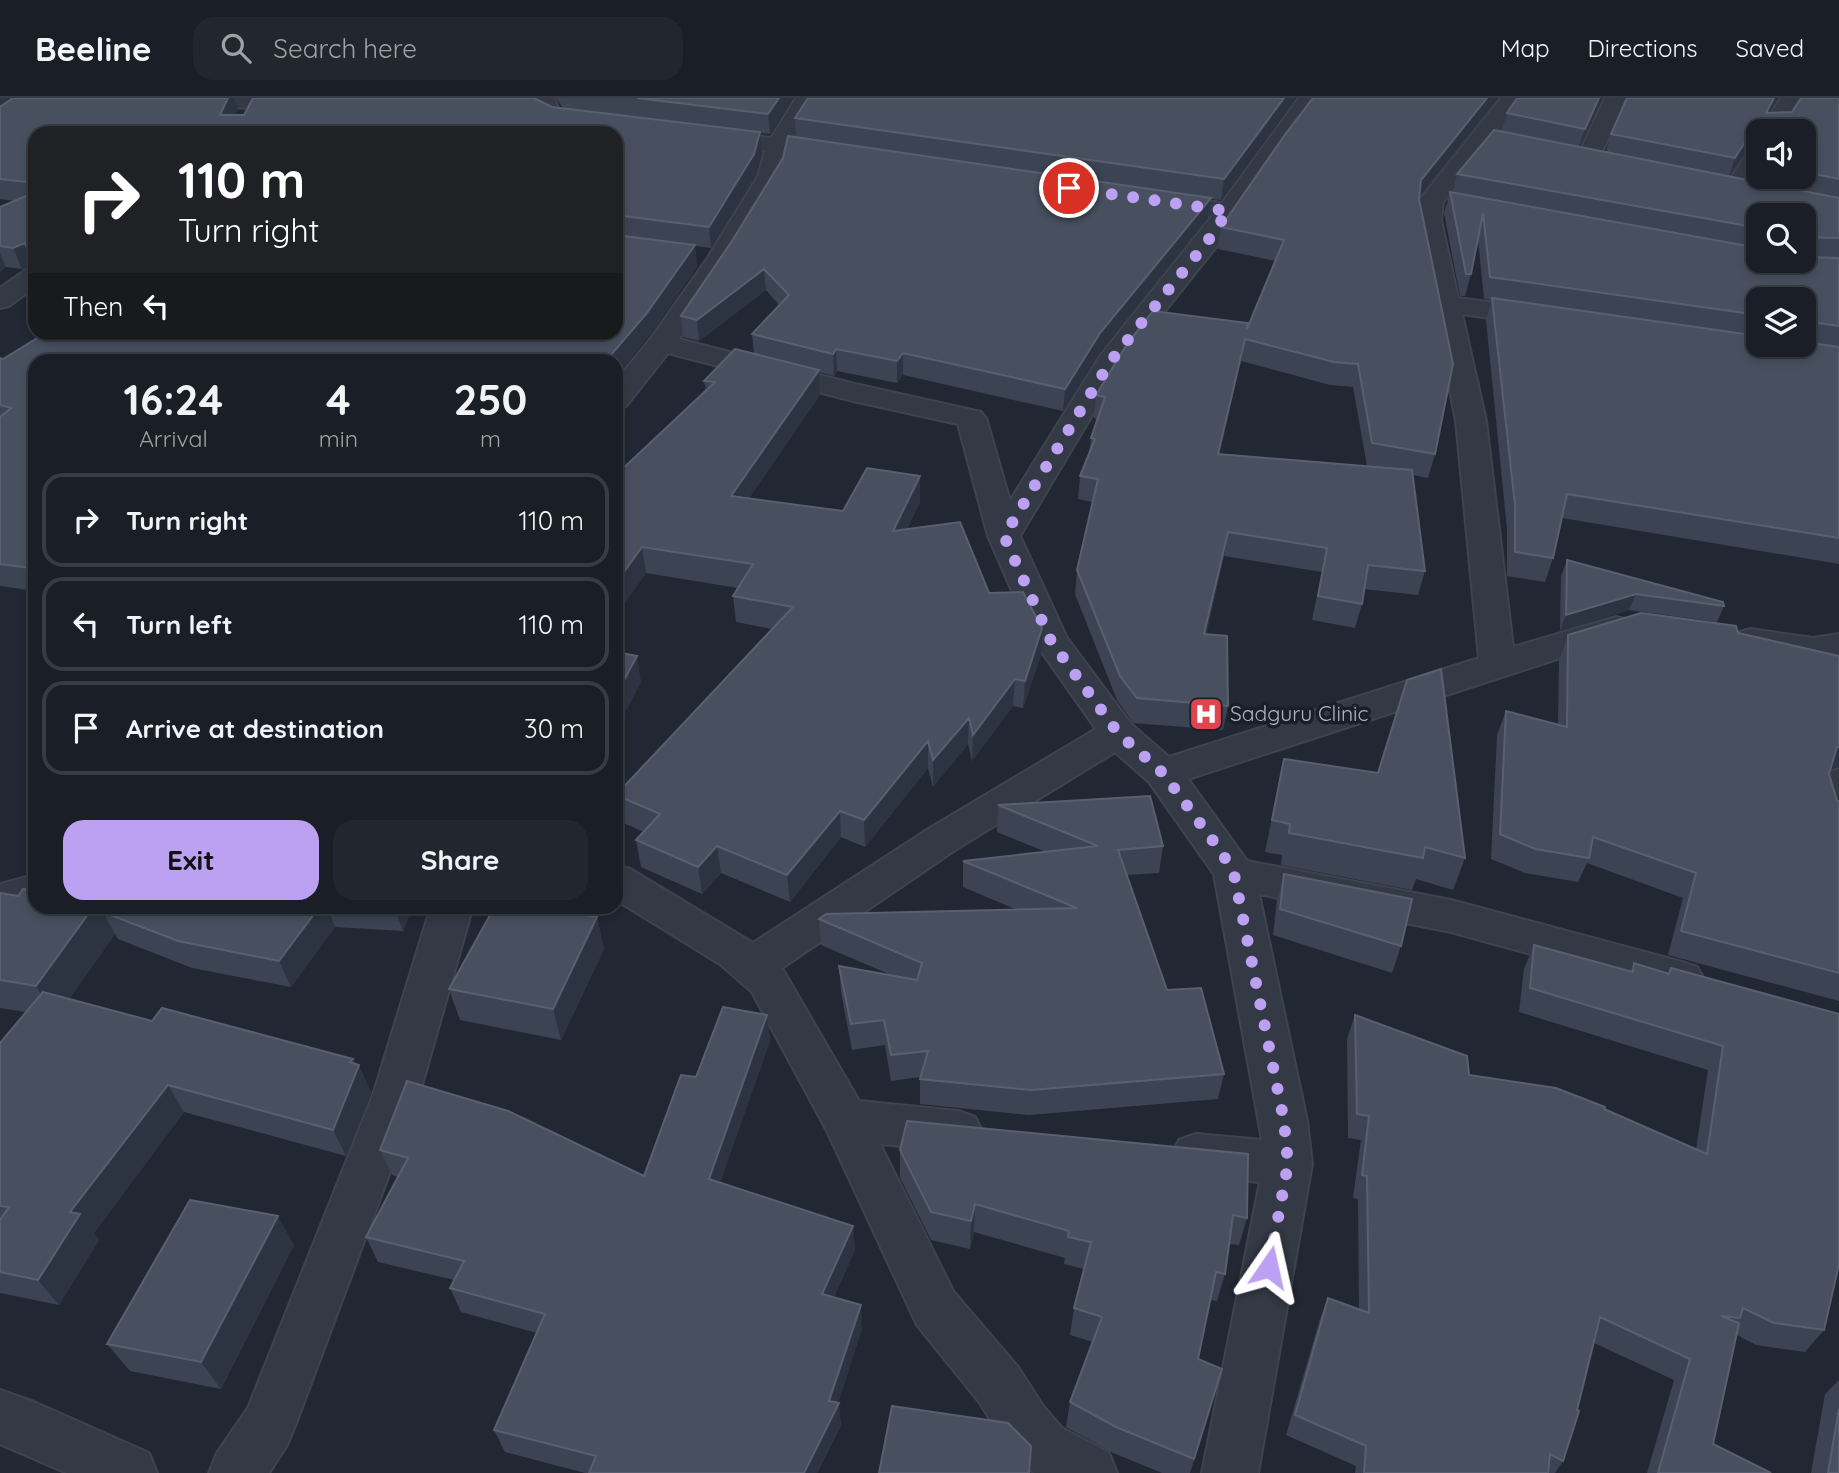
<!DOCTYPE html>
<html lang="en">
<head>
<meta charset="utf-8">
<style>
  body { margin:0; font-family:Quicksand,sans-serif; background:#22272f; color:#f1f3f6; height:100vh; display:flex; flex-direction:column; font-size:26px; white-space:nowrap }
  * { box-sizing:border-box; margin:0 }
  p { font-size:23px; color:#9fa2a7 }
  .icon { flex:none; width:38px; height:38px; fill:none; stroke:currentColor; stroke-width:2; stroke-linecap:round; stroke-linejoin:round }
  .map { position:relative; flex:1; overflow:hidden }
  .drawer { position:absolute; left:28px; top:256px; width:595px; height:560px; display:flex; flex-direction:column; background:#191e27; border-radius:21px; box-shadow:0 4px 10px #0003,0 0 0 2px #373c44 }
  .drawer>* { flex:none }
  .guide { position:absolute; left:28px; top:28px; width:595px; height:214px; border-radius:21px; box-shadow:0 4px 10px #0003,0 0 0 2px #373c44; background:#202124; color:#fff; overflow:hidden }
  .controls { position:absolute; left:1746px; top:21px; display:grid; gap:14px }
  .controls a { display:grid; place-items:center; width:70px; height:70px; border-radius:14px; background:#191e27; box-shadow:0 4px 10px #0003,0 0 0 2px #373c44; font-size:35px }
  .pin { position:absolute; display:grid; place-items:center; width:60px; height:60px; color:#fff; margin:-30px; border:4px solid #fff; border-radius:50%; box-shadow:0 2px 7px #0007 }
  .me { position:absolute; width:77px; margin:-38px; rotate:11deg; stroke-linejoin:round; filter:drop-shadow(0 0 5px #0008) }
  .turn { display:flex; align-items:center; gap:24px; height:147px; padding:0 35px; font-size:32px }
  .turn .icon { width:91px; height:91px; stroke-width:2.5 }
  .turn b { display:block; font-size:49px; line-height:60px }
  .then { display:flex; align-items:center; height:66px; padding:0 35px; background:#0003; gap:14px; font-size:26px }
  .eta { display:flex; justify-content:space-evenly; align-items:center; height:119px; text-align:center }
  .eta b { font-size:42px; font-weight:700; line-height:49px }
  .cta { display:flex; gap:14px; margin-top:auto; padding:14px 35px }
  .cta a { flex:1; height:80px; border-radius:21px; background:#bca0f2; color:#111; font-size:28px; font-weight:700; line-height:80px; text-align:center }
  .cta a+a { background:#22272f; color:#f1f3f6 }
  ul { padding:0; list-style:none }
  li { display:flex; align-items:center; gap:21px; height:94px; margin:0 14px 10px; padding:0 21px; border:4px solid #373c44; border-radius:21px }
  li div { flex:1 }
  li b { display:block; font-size:26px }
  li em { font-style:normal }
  header { display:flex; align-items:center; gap:42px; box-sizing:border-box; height:98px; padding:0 35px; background:#191e27; border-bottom:2px solid #373c44 }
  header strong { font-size:33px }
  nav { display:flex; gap:38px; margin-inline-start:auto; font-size:24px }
  .search { width:490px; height:63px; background:#22272f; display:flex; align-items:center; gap:18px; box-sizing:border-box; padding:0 24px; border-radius:21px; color:#9fa2a7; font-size:26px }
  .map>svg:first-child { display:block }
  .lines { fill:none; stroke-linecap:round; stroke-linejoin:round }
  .street-casing { stroke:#3d434f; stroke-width:4 }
  .street { fill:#343a45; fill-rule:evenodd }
  .wall { fill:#3c4453; fill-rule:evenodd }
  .shaded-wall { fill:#2c3442 }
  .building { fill:#48505f; stroke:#58606f; stroke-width:2 }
  .route { stroke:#bca0f2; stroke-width:12; stroke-dasharray:0 21.6 }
  .labels { text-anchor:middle; stroke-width:7; stroke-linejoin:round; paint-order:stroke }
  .poi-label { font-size:21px; fill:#aeb4c2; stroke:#191f2a; text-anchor:start }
</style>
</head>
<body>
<header>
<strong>Beeline</strong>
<div class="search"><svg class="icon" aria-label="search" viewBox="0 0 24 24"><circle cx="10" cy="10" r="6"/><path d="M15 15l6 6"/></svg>Search here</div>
<nav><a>Map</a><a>Directions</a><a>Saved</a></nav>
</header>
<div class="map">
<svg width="1839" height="1375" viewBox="0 0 1839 1375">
  <rect width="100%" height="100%" fill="#212834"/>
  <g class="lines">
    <g class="street-casing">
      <path id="street" d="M208,0H264L267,4L264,9C248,12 227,8 211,5Z
        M532,0H554L559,12L599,18L602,23L599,28L591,30L542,22Z
        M796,0H818L792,43L845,51L848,56L845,61L837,63L787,56L782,78L732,162L679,241L855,286L981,314L986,320L1010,403L1100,258L1212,118L1149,108L1145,103L1149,98L1157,96L1222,105L1299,0H1321L1278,57L1216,149L1122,267L1020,438L1067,540L1131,626L1169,659L1479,560L1456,323L1417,122L1419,103L1423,98L1501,0H1523L1501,33L1443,104L1441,122L1458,200L1539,211L1549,213L1552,219L1549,225L1539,227L1462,216L1486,323L1513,549L1616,519L1628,522L1633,530L1628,538L1188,681L1247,763L1451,802L1682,864L1697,869L1704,881L1697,893L1682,898L1451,834L1259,796L1307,1023L1312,1066L1258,1375H1202L1260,1084L1196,1078L1179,1072L1172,1057L1179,1042L1196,1036L1262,1042L1214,776L1149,684L1115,654L958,750L782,870L859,1003L958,1013L975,1019L982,1033L975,1047L958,1053L880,1046L953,1193L1018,1269L1043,1308L1062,1330L1109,1355L1117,1375H1035L1024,1368L1005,1346L980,1305L917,1227L827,1033L752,894L720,866L616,802V767L630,771L753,845L930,730L1096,631L1034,543L988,438L958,326L853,303L668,255L626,308L616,311V283L652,239L707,161L758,78L765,53L710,46L702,44L699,39L702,34L710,32L771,40Z
        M1605,0H1627L1596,67H1580L1576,62Z
        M1781,0H1803L1782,33H1760Z
        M1759,47C1759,71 1757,77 1743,97H1727L1723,92L1748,54L1751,49Z
        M35,169V189L9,208L0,210V190L26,172Z
        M1751,531L1813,540L1839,536V558L1813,562L1739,550L1734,542L1739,534Z
        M1839,671V730L1825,726C1815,708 1815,694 1825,675Z
        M35,777V808L0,818V786Z
        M431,808H473L420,994L295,1328L287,1347L269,1375H209L217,1355L248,1310L374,994Z
        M0,1292L34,1304L149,1355L157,1375H67L0,1346Z"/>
    </g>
    <use href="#street" class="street"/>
  </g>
  <path class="wall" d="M0,0L238,11L235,17L552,9L563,10L556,0H793L770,36L760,35L762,54L756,77L711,150L695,148L697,169L650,237L616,262H35V493L0,488V260L3,261L236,234L224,242L616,234V35H35V168L34,167L22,171L6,169L0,174V109L15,103L0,101V9L10,3L0,9Z
    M808,0H1296L1221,102L1211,101L1208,120L1098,256L1063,313L903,277L897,285L837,273L834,278L819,274L820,297L749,400L843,413L920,404L907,431L989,495L1041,557L1023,610L1013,608L972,663L968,646L933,689L928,670L865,749L841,739L790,804L721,775L702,796L641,769L636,742L644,734L621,724L616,696L772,531L736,524L733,498L738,490L646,475L616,517V377L706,293L704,283L754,256L752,236L779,207L766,192L699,243L683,239L681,218L732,143L796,40L795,20Z
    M1498,0L1420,99L1435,356L1428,380L1413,377L1425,473L1418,497L1364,491L1362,506L1355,530L1312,522L1322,474L1224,458L1206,537L1228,608L1223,632L1133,625L1117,602L1075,496L1077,472L1093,404L1078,401L1080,378L1089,355L1091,340L1097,321L1094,320L1096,297L1248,230L1276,163L1218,151L1221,129ZM1241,263L1330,287L1353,289L1367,368L1219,357Z
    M1517,0H1602L1580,48L1606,53L1611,36L1778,0L1770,15L1792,14L1839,0V466L1562,420L1553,460L1545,484L1507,478V431L1486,222L1492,202L1484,201L1478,141L1471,176L1465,198H1460L1444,115L1450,94H1453L1457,76L1502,33L1507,15ZM1759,33H1804V79H1759V72L1755,83L1730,78L1749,48L1759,45ZM1759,117H1804V163H1759ZM1759,201H1804V247H1759Z
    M1567,462L1724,508L1717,524L1629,512L1560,533L1561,478Z
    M1738,535L1839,558V669L1830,672L1829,676L1837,703H1839V903L1668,857L1683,800L1587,765L1578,784L1525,775L1491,761L1497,637L1506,613L1558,627L1559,562L1568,537Z
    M1284,661L1465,760L1453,792L1416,781L1412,792L1281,767L1282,757L1265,754Z
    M998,707L1163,748L1159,775L1127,777L1167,892L1224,976L1218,1001L1029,1017L920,1006V979L891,983L885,947L852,952L841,894L839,868L891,877L821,847L819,821L1015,811L963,789V763L1046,754L997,734Z
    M1284,776L1401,848L1392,875L1273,837L1277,802Z
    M0,795L105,813L109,808H413L403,833L335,829L291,889L192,870L118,841L115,836L69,901L152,923L355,966L371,994L346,1058L184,1014L94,1135L99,1142L59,1207L0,1195V945L26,914L0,910Z
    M597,819L604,851L561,942L460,922L449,891Z
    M1534,847L1629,873L1634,865L1668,875L1671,870L1839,916V1169L1824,1232L1805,1254L1756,1247L1737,1237L1713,1346L1771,1375H1647L1674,1282L1594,1245L1563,1363L1555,1375H1355L1356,1368L1286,1337L1320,1221L1328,1200L1359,1212L1358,1101L1353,1100L1361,1042L1348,1040L1347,941L1355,917L1469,977L1604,1011L1696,1051L1708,972L1519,914L1524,871Z
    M767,917L770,943L720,1084L853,1128L855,1152L834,1199L862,1230L838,1305L841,1327L817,1375H585L505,1354L494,1332L537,1235L461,1214L450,1190L454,1182L378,1164L366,1139L398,1079L392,1077L380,1052L644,1078L696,979Z
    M900,1052L1247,1120L1239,1147L1229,1146L1225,1176L1217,1203L1211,1202L1198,1261L1222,1271L1190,1375H1162L1111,1354L1066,1329L1070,1304L1093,1244L1070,1237L1074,1210L1084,1171L1064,1166L1065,1160L974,1134L970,1151L931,1142L900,1080Z
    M294,1147L221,1291L130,1273L107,1246Z
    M1839,1282V1375H1811L1825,1296Z"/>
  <path class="shaded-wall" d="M0,0H14L0,9Z
    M228,0H234L238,11L227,35L220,17Z
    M779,0H793L770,36L768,16Z
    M1284,0H1296L1221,102L1224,81Z
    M1487,0H1498L1416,103L1421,82Z
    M1599,0H1602L1578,51L1585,31Z
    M1774,0H1778L1764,25L1766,24L1763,33H1759L1758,44L1749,48L1728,81L1735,60L1756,27L1766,15Z
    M760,34L762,54L756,77L711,150L709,129Z
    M1211,100L1208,120L1098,256L1063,313L1065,291L1100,235Z
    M25,145L34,167L22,171L13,150Z
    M695,147L697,169L650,237L616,279V262H610V258Z
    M0,155L6,169L0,174Z
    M764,171L766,192L699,243L697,222Z
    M193,234H236L204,254L199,261L191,238Z
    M1245,241L1241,263L1214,380L1218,356Z
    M836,251L837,273L834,278L833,256Z
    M903,255V277L897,285V263Z
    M819,272L820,297L733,424L731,398Z
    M920,378V404L893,459V433Z
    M1228,434L1224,458L1200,561L1204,536Z
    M642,449L646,475L616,517V485Z
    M35,464V480L30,470Z
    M1636,496L1629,512L1560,533L1566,517Z
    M1042,530L1041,557L1023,610L1025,583Z
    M637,558L641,584L616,633V597Z
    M1015,581L1013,608L972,663L973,637Z
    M969,620L968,646L933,689V662Z
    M928,643V670L865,749L864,722Z
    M1837,649H1839V669L1823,674Z
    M840,713L841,739L790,804L787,777Z
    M717,748L721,775L702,796L698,769Z
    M94,808H102L106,816L103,814L115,836L56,919L36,888Z
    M320,808H327L335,829L291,889L279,863Z
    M394,808H413L403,833Z
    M597,819L604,851L561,942L553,911Z
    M767,917L770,943L713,1105L709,1081Z
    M353,961L358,971L359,967L371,994L346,1058L333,1032L350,964Z
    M168,987L184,1014L94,1135L99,1142L59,1207L38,1182L70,1114Z
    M975,1106L974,1134L970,1151L971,1123Z
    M278,1118L294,1147L221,1291L201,1264Z
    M853,1128L855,1152L825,1220L822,1196Z
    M861,1207L862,1230L837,1308L839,1305L841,1327L817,1375H804L829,1303Z"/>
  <path class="building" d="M13,0H228L220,17H244L253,0H534L552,9L760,34L754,56L709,129L616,117V35H35V85L0,81V9Z
    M637,0H779L768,16Z
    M808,0H1284L1224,81L795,20Z
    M1313,0H1487L1421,82L1419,101L1453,266L1435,356L1372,345L1358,266L1334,264L1245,241L1218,356L1412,372L1425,473L1368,467L1362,506L1318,498L1327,450L1228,434L1204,536L1227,538L1228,608L1137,600L1120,578L1077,472L1098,381L1080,378L1095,341L1091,340L1105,299L1096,297L1127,246L1153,213L1248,225L1247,231L1284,142L1221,129L1284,38Z
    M1517,0H1599L1585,31L1507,15Z
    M1627,0H1774L1766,15L1792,14L1801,0H1839V81L1804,74V33H1769V27L1766,24L1756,27L1735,60L1611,36Z
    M1494,32L1839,100V140L1804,139V117H1759V130L1457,76Z
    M788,38L1211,100L1100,235L1065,291L903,255L897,263L836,251L833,256L752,236L789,197L764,171L697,222L681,218L732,143L783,60Z
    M35,94V153L28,152L25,145L13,150L0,148V109Z
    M1450,94L1759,150V163H1804V159L1839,160V228L1804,223V201H1759V217L1490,179L1483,115L1471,176H1466Z
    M616,137L695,147L647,215L610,258V262H35V464L30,470L0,466V319L11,310L0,307V260L3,261L47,234H193L191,238L193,242H227L240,234H616Z
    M1492,200L1759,238V247H1804V244L1839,249V440L1567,396L1553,460L1515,454V407Z
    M735,251L819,272L731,398L843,413L867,370L920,378L893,433L960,424L989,495L1023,494L1042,530L1025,583L1015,581L973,637L969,620L933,662L928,643L864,722L840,713L787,777L717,748L698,769L636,742L660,716L616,697L793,509L733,498L753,466L642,449L616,485V377L715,284L704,283Z
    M1567,462L1723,504L1724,508L1636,496L1566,517Z
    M1641,515L1736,528L1738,535L1839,558V649H1837L1829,676L1837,703H1839V875L1681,833L1696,775L1593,739L1589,760L1535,751L1500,736L1506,613L1567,629L1568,537Z
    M616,554L637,558L616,597Z
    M1441,571L1465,760L1425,749L1423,760L1289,735L1290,726L1272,722L1284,661L1378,675L1407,582Z
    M1150,698L1163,748L1118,752L1167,892L1201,890L1224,976L1031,992L920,981L928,953L891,957L884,922L851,926L839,868L917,882L922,865L819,821L826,816L1077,810L963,763L1098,748L998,707Z
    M1284,776L1412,801L1401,848L1280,811Z
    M23,791L35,793V808H94L36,888L0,882V795L18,798Z
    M109,808H320L279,863L178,843L103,814Z
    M495,808H535L597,819L553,911L449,891Z
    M1534,847L1633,874L1634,865L1669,876L1671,870L1839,916V1166L1824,1232L1774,1225L1743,1210L1740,1220L1721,1218L1739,1225L1713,1346L1771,1375H1658L1690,1261L1600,1219L1577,1312L1579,1313L1563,1363L1550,1356L1548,1375H1364L1366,1348L1295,1317L1328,1200L1369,1215L1367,1078L1362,1077L1369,1018L1357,1016L1355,917L1467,958L1469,977L1556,990L1605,1009L1604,1011L1707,1056L1723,948L1530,890Z
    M43,894L152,923L162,910L353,961L350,964L359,967L333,1032L168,987L70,1114L80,1116L38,1182L0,1174V1122L9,1109L0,1108V945Z
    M723,909L767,917L709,1081L853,1128L822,1196L861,1207L829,1303L839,1305L804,1375H589L596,1358L494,1332L545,1216L450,1190L464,1163L366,1139L408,1060L380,1052L407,983L508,1013L644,1078L681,977L696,979Z
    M907,1023L1248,1056L1247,1120L1233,1117L1225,1176L1216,1174L1198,1261L1222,1271L1194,1361L1116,1329L1070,1304L1102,1219L1074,1210L1091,1144L1068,1139L1069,1133L975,1106L971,1123L931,1114L900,1052Z
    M190,1102L278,1118L201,1264L107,1246Z
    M892,1308L1008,1325L1031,1348L1029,1375H879Z
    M1839,1311V1375H1828Z"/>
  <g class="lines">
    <path class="route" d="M1069,90L1228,113L1207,144L1110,264L1004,438L1051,543L1118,635L1163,675L1222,755L1234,776L1284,1023L1288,1066L1269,1169"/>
  </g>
  <defs>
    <g id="hospital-square" transform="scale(1.75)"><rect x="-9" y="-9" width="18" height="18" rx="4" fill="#e0444e" stroke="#191f2a"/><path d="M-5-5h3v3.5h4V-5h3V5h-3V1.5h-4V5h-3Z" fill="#fff"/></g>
  </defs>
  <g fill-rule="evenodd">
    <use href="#hospital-square" x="1206" y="616"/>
  </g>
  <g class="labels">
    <g class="poi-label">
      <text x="1230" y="623">Sadguru Clinic</text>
    </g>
  </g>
</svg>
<div class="controls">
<a><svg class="icon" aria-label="sound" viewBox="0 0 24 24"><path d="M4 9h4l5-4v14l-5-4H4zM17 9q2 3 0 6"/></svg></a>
<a><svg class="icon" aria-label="search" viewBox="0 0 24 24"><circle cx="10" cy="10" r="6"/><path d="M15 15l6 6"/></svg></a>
<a><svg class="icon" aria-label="layers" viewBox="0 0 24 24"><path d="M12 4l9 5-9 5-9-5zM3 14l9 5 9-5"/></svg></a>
</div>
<div class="pin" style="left:1069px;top:90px;background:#d93025"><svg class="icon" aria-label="arrive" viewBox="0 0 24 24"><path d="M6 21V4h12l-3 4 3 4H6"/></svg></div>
<svg class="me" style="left:1269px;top:1169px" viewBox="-20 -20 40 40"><path d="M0-17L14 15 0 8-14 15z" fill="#bca0f2" stroke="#fff" stroke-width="4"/></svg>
<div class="guide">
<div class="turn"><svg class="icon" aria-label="right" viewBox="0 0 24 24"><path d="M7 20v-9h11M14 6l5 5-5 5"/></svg><div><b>110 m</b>Turn right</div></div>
<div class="then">Then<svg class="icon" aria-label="left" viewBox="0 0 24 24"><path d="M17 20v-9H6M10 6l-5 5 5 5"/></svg></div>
</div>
<section class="drawer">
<div class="eta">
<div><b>16:24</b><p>Arrival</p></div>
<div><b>4</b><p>min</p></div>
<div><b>250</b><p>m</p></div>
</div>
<ul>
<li><svg class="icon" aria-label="right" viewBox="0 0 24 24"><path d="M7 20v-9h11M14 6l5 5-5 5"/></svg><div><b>Turn right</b></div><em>110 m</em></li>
<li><svg class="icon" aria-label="left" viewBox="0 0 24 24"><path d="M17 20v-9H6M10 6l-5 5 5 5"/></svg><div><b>Turn left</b></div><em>110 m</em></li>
<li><svg class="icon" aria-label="arrive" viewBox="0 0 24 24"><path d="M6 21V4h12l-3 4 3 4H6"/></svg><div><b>Arrive at destination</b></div><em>30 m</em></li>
</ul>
<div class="cta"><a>Exit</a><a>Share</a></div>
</section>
</div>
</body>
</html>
